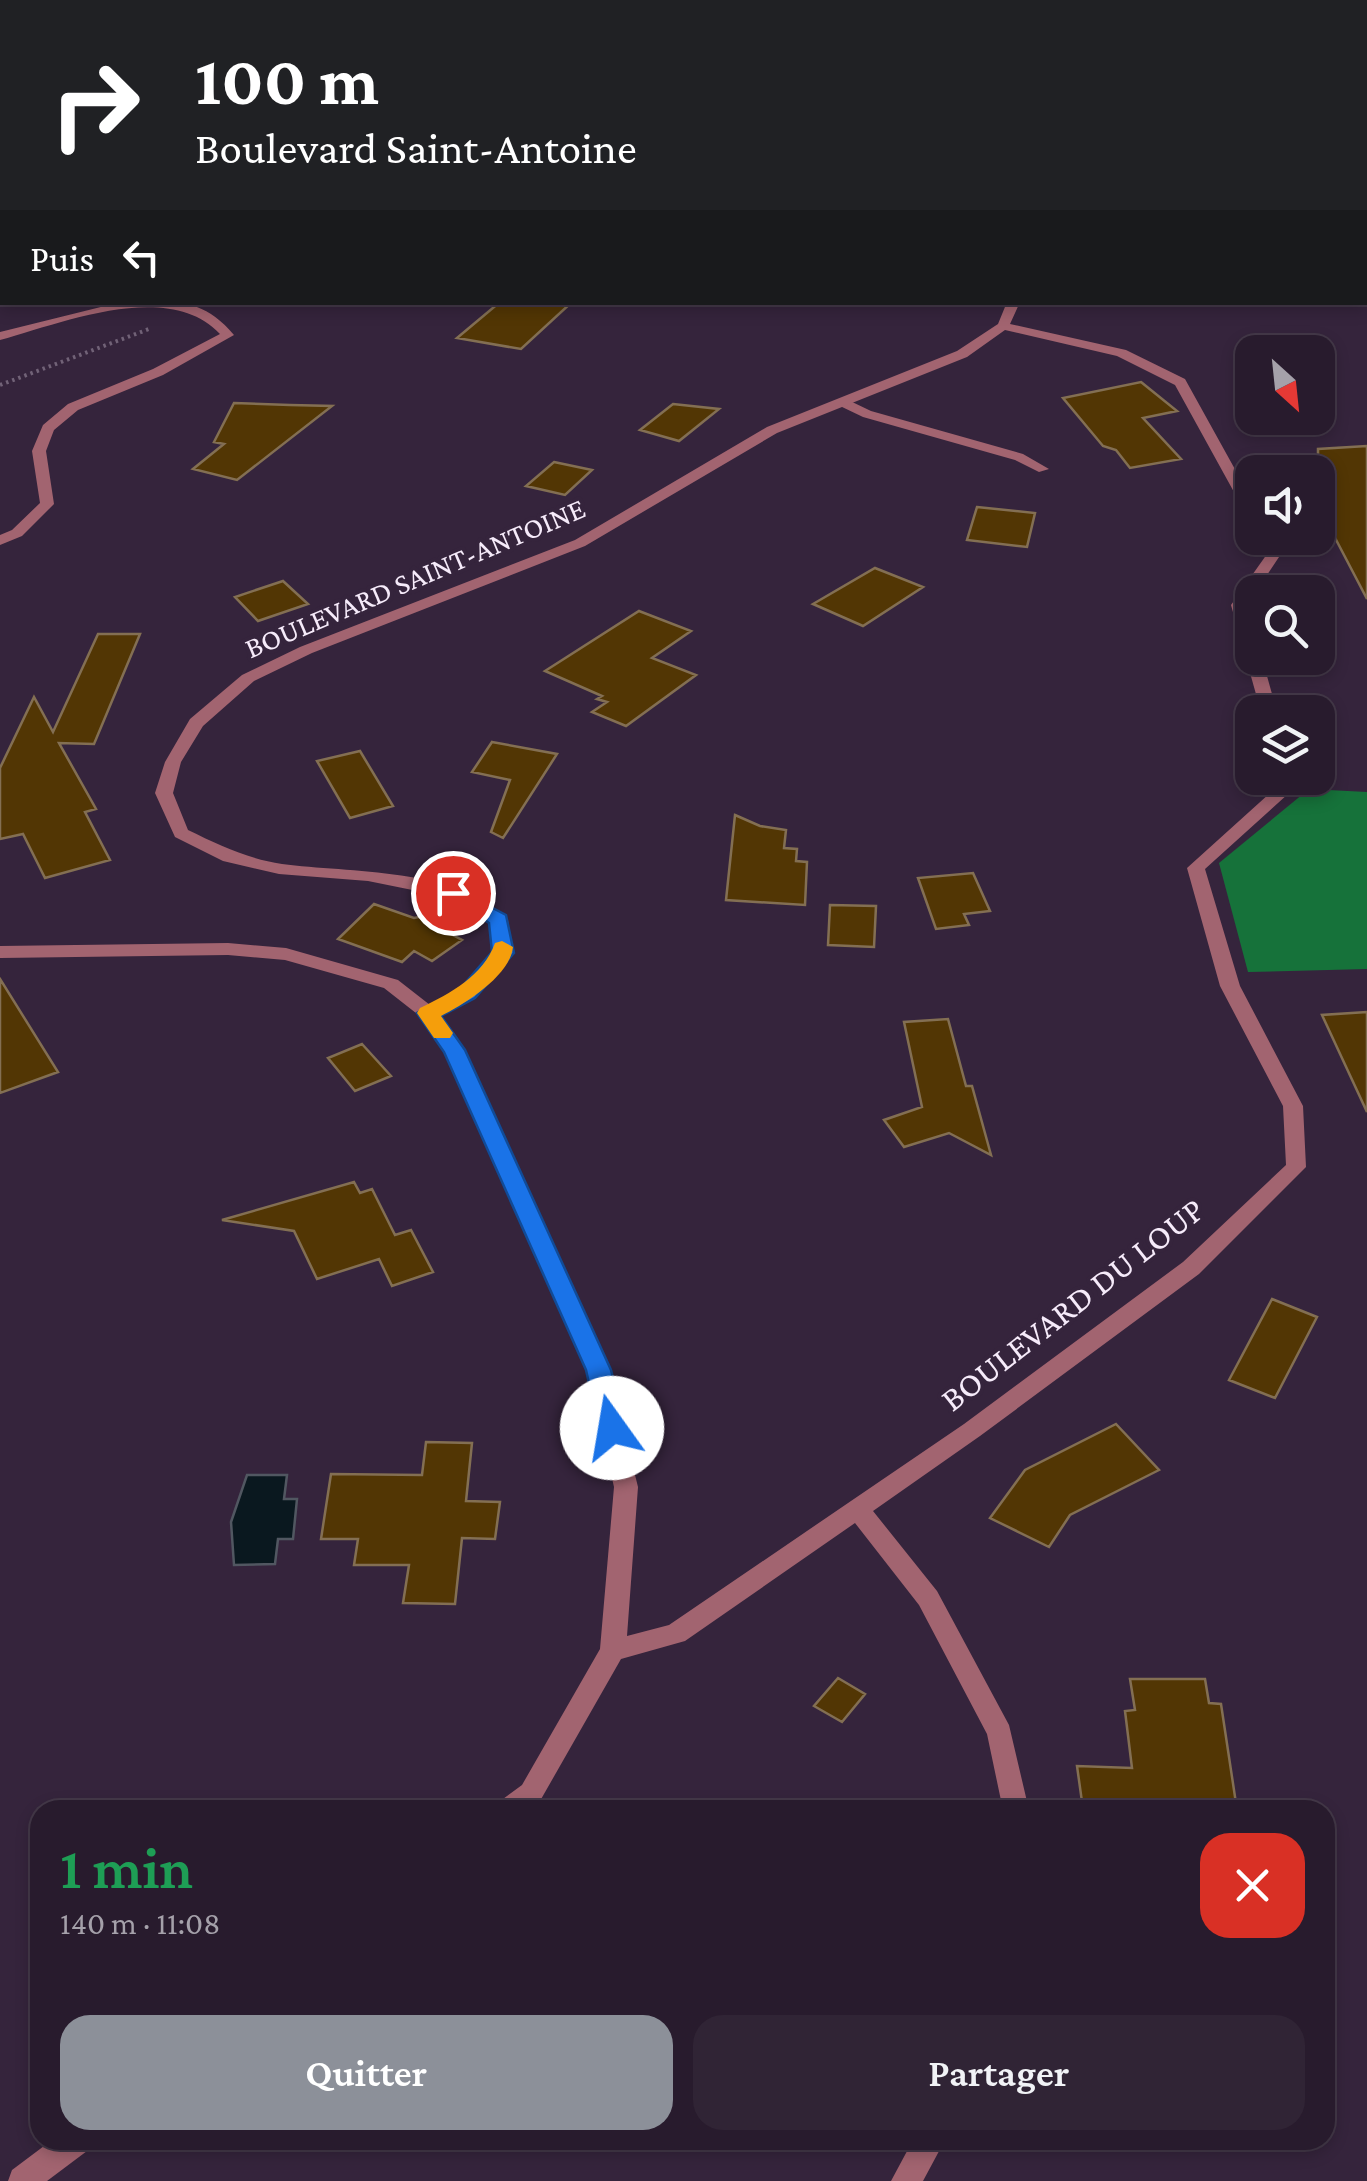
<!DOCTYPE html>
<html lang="fr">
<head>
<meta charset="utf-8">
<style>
  body { margin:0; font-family:"Crimson Pro",serif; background:#302435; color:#f1f3f6; height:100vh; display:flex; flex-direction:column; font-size:38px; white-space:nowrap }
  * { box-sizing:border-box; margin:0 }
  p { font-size:32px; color:#a5a1aa }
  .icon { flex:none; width:55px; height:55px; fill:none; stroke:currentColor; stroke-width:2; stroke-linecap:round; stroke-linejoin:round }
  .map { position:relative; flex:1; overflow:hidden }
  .details { position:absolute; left:30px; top:1800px; width:1305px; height:350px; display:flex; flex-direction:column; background:#281b2d; border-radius:30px; box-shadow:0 5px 15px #0003,0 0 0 2px #443949 }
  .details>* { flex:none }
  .guide { position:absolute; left:0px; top:0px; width:1368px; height:305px; box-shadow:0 5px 15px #0003,0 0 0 2px #443949; background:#202124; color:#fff; overflow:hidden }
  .needle { width:65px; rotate:153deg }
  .tools { position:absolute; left:1235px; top:335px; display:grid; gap:20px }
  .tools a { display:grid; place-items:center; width:100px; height:100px; border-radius:20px; background:#281b2d; box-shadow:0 5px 15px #0003,0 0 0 2px #443949; font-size:50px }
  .pin { position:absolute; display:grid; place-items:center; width:85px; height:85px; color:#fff; margin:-42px; border:5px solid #fff; border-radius:50%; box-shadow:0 2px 10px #0007 }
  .me { position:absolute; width:110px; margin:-55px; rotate:347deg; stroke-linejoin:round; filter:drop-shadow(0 0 8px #0008) }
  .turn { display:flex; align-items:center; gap:35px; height:210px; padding:0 30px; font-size:45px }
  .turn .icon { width:130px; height:130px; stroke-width:2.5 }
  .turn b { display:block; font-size:70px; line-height:85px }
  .then { display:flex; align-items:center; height:95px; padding:0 30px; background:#0003; gap:20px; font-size:38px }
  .round { display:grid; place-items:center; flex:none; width:105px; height:105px; border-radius:30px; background:#302435 }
  .overview { display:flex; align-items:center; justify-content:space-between; height:170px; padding:0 30px }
  h1 { font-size:60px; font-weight:600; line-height:75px; color:#1e9e55 }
  .cta { display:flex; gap:20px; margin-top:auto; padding:20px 30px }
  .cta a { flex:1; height:115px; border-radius:30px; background:#8c9099; color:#fff; font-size:40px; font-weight:600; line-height:115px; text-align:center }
  .cta a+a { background:#302435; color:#f1f3f6 }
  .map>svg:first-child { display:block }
  .forest { fill:#16723a }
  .water { fill:#0a181f; stroke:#515761; stroke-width:2.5 }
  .building { fill:#523604; stroke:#836f53; stroke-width:2.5 }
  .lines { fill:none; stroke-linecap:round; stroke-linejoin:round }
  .path { stroke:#716277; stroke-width:4; stroke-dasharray:2.5 4; stroke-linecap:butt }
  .lane { fill:#a26470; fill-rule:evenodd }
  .street { fill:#a26470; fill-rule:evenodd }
  .route { fill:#1a73e8; stroke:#114b97; stroke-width:2.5 }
  .slow { fill:#f59e0b }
  .labels { text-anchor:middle; stroke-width:8; stroke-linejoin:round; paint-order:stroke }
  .far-street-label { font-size:30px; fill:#f6ebfa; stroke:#35243c }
  .street-label { font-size:35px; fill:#f6ebfa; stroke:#35243c }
</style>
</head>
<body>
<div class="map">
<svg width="1367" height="2181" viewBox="0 0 1367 2181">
  <rect width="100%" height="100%" fill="#35243c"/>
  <path class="forest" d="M1309,789L1367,792V969L1248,972L1219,863Z"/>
  <path class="water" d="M247,1475H287L284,1499H297L293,1539H278L275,1564L234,1565L231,1522Z"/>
  <path class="building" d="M500,302H572L521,349L457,338Z
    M1141,382L1177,411L1143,418L1181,459L1130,468L1116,450L1103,446L1063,398Z
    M234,403L290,405L332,406L237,480L193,469L224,444L214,442Z
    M673,404L719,409L679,441L640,430Z
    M1367,446V599L1333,534H1318V449Z
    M554,462L592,470L565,495L526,486Z
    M977,507L1035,513L1027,547L967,540Z
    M875,568L923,587L863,626L813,604Z
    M283,581L308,604L258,621L235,597Z
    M639,611L691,631L652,658L696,675L626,726L592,712L607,702L597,699L602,696L545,671Z
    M98,634H140L94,744L59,743L96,809L85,812L110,860L45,878L23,834L0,839V768L34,697L53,732Z
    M492,742L557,754L503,838L491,832L510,780L472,772Z
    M360,751L393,806L350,818L317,761Z
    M735,815L760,826L786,830L784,848L797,849L796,861L807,862L805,905L726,900Z
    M973,873L990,911L964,914L969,925L936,929L918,878Z
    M374,904L414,918L424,916L452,930L449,933L462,940L432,961L414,951L402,962L338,939Z
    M830,905L876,906L874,947L828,945Z
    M0,979L58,1072L0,1093Z
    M1367,1012V1112L1322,1015Z
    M948,1019L966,1086H972L991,1155L949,1133L904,1147L884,1120L922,1107L904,1022Z
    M362,1044L391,1076L355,1091L328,1058Z
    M354,1182L360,1193L372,1189L395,1235L411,1230L433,1272L392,1286L379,1259L317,1279L294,1231L222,1220Z
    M1272,1299L1317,1317L1275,1398L1229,1380Z
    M1116,1424L1159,1470L1070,1515L1049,1547L990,1518L1025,1470Z
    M426,1442L472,1443L466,1501L500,1502L495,1539L462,1538L455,1604L403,1603L409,1565H354L358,1539H321L331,1474L422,1475Z
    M838,1678L865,1694L842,1722L814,1706Z
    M1130,1679H1205L1209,1703L1221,1704L1237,1810L1083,1809L1077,1766L1132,1768L1125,1711L1135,1710Z"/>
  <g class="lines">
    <path class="path" d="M0,385L149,329"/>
    <path class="lane" d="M840,400H848L871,411L1023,454L1049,469L1039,472L1015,460L863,417L840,406Z"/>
    <path class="street" d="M0,42H2V48H0Z
      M1365,285H1367V293H1365Z
      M121,302C169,302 201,295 234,335L163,375L78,410L54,430L46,451L54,504L22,536L0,545V535L12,530L40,503L32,451L43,425L68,404L153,369L220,334C169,279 62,323 0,340V332Z
      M1007,302H1020L1010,324L1126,350L1185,379L1252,500V516L1245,512L1175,385L1117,356L1005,330L967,357L777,433L585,546L312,653L254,681L203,726L181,762L173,793L188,830C219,845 248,859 282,864C349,873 458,867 508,920L512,953L510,957L474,998L439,1015L464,1050L609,1370L638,1487L627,1636L669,1625L964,1424L1183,1262L1286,1165L1283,1106L1220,986L1187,868L1281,783L1280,778H1296L1299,784L1205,869L1240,986L1303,1106L1306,1167L1199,1274L980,1436L873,1511L937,1591L1009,1725L1029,1810H1003L987,1734L919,1605L855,1523L685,1641L621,1659L540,1801L529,1810H495L499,1802L522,1785L600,1649L614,1487L587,1370L445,1051L421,1017L384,988L285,960L228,955L0,958V946L228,943L286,948L398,980L430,1005L460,990L494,952L490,923L447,897L368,881L279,874L223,861L175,837L155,793L165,762L190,719L242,675L300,647L575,540L767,427L957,351L998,324Z
      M1259,538H1273L1281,554L1247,605L1252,626V658H1262L1277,712H1261L1231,605L1267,554Z
      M52,2140H91L87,2151L47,2181H8L12,2170Z
      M913,2140H945L923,2181H891Z"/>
  </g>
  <path class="route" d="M453,887L506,915L514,953L475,998L441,1016L465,1050L611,1370L625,1428L622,1435H603L599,1428L586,1370L444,1052L417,1013L460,989L492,952L489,923L443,893Z"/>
  <path class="slow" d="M502,941L513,947C510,976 465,1004 441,1016L453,1033L450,1038H434L417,1013L420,1008C451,993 483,976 495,943Z"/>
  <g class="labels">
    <g class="far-street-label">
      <text transform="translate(415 578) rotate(-23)" y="10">BOULEVARD SAINT-ANTOINE</text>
    </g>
    <g class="street-label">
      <text transform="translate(1072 1304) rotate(-38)" y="12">BOULEVARD DU LOUP</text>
    </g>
  </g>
</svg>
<div class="tools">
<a><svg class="needle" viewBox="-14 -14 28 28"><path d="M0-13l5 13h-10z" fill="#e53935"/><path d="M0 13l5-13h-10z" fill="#a5a1aa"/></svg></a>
<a><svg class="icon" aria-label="sound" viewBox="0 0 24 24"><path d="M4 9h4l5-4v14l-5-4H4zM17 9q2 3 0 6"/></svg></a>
<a><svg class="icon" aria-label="search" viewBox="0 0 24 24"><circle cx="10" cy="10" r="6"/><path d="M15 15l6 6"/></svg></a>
<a><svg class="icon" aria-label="layers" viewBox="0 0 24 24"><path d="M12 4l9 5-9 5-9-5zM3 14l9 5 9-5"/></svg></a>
</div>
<div class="pin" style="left:453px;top:893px;background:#d93025"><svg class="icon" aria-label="arrive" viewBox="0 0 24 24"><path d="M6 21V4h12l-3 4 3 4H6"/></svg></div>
<svg class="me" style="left:612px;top:1428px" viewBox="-20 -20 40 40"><circle r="19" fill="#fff"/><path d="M0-13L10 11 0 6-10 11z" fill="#1a73e8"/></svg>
<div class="guide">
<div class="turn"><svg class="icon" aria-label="right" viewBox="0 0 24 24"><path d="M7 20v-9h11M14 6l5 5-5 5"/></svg><div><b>100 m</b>Boulevard Saint-Antoine</div></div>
<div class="then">Puis<svg class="icon" aria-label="left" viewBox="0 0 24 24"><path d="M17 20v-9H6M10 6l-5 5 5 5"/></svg></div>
</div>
<section class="details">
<div class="overview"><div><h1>1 min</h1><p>140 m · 11:08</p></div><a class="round" style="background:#d93025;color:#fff"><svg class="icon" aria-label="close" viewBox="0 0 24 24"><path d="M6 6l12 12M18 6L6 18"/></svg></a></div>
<div class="cta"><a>Quitter</a><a>Partager</a></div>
</section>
</div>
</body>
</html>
